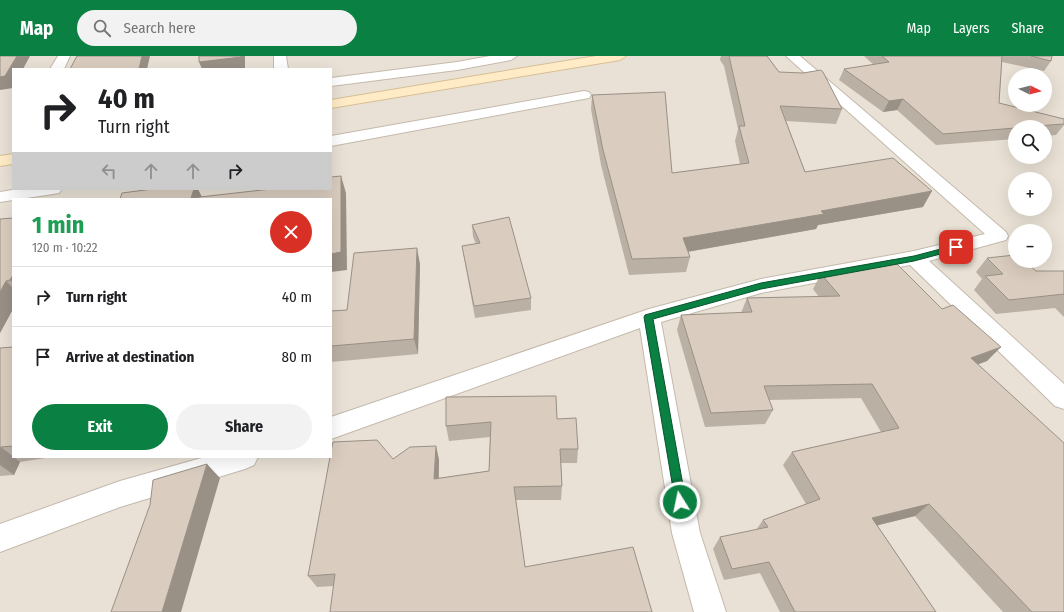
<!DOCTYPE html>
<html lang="en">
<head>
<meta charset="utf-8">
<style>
  body { margin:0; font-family:"Fira Sans Condensed",sans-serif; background:#f2f2f2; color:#202124; height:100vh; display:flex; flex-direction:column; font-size:15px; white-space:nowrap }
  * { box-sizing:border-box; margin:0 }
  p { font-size:13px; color:#757577 }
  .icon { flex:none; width:22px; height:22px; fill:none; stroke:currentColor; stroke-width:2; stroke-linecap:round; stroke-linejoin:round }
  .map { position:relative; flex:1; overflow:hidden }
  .sheet { position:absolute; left:12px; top:142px; width:320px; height:260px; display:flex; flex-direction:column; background:#fff; border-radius:0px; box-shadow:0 4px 16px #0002 }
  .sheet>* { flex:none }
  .top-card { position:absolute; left:12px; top:12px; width:320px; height:122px; border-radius:0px; box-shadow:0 4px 16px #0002; background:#fff; color:#202124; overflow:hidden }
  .needle { width:26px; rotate:96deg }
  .fabs { position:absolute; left:1008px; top:12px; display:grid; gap:8px }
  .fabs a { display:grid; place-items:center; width:44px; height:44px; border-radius:50%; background:#fff; box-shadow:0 4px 16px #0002; font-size:20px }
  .pin { position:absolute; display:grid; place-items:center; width:34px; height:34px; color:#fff; margin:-17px; border-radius:8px; box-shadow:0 2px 6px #0006 }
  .me { position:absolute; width:44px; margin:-22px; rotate:350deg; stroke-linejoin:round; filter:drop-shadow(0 0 3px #0008) }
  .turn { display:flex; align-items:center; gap:14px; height:84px; padding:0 20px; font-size:18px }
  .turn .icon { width:52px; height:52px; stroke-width:2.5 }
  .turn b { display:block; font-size:28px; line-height:34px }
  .lanes { display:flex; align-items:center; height:38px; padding:0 20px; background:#0003; justify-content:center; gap:20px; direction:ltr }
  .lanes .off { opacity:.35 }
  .round { display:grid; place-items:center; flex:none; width:42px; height:42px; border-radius:21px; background:#f2f2f2 }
  .headline { display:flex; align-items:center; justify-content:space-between; height:68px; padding:0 20px }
  h1 { font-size:24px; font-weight:700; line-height:30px; color:#1e9e55 }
  .button { display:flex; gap:8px; margin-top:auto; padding:8px 20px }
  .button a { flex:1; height:46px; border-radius:24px; background:#0b8043; color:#fff; font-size:16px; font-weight:700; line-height:46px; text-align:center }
  .button a+a { background:#f2f2f2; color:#202124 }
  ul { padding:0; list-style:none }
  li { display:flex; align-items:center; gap:12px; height:60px; padding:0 20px; border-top:1px solid #e0e0e0 }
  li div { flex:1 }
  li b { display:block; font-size:15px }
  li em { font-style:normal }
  header { display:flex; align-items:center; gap:24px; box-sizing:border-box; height:56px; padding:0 20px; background:#0b8043; color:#fff }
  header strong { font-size:19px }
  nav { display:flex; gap:22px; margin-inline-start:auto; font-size:14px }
  .search { width:280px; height:36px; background:#f2f2f2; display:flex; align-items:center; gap:10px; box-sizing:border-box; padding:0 14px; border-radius:22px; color:#757577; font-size:15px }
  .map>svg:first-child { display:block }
  .residential { fill:#e9e1d5; fill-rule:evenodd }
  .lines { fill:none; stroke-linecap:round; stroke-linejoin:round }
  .street-casing { stroke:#c4b9ac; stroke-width:2 }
  .secondary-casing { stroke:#d7bf95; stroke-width:2 }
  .street { fill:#fff; fill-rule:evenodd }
  .secondary { fill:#ffecc7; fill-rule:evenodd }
  .wall { fill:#bbb0a4 }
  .shaded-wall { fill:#999086 }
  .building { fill:#dacdbf; stroke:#999086 }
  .route { fill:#0b8043; stroke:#07532c }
</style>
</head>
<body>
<header>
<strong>Map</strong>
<div class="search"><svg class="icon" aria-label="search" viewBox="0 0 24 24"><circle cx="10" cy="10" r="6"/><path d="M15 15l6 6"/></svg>Search here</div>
<nav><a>Map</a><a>Layers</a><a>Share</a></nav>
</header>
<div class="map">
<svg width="1064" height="556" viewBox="0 0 1064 556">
  <rect width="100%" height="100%" fill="#f5efe7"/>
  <path class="residential" d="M0,0H1064V556H0ZM13,13H331V133H13ZM1015,19H1045V49H1015ZM1015,71H1045V101H1015ZM1015,123H1045V153H1015ZM13,143H331V401H13ZM1015,175H1045V205H1015Z"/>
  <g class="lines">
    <g class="street-casing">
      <path id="street" d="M58,0H70L64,13H50Z
        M274,0H286L288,13H274Z
        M490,0H517L511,4L457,14L331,30V22L457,6Z
        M786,0H800L1006,176L1008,180L1006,184L929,205L1064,328V353L1055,350L910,209L761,237L661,266L700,477L726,556H694L672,477L640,272L331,383V361L649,253L761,223L914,195L985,178Z
        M584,35L589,36L591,39L589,42L331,90V80Z
        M18,133H62L59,137L53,138L0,146V136Z
        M205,401H258L254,409L245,413L120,451L0,496V468L120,425Z"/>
    </g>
    <g class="secondary-casing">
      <path id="secondary" d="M596,0H626L620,4L331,52V44Z
        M13,98V108L0,110V100Z"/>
    </g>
    <use href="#street" class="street"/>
    <use href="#secondary" class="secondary"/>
  </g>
  <path class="wall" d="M721,0H767L779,16L842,53L836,68L786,65L805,116L923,151L818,169L816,173L688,196L690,201L686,216L629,219L601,109L591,53L592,39L672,117L740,108L735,85L738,73L724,10L720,4Z
    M864,0H1052L1051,5L1044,15L1002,6L999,47L1064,63V69L1056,79L1045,80V71H1015V83L936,89L897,54L883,56L839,24L844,13L874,9Z
    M13,162V253L0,277Z
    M472,169L531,242V254L475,262L464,201L462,190L476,188L473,181Z
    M987,202L1036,215H1064V261L1055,252L996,258L974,234L982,223L976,216Z
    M420,208L418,298L331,306V255L347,254Z
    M821,218L987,305L978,308L1064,556H1003L915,460L877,469L936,556H780L760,517L724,524L713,493L720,481L756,474L763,464L806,448L783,409L792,396L881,376L861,342L769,344L773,354L765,368L705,371L677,274L681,259L741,257L747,242L819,241L813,233Z
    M13,291V401H52L20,406L14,419L0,420V292Z
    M446,341L557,363L578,393L577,407H561L562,430L561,444H516L525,511L652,556L334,530L317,531L308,520L393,403L436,390L439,404V422L489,415L490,381L449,385L446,370Z"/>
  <path class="shaded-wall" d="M17,0H30L23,13H13V32L0,34V21Z
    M142,0H150L147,13H139Z
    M241,0H245V12L238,13H202L199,6Z
    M903,43L897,54L883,56L889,45Z
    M341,120L346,137L347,214L331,216V198Z
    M194,133H198L203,143L191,142Z
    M932,135L923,151L818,169L816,173L680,197L683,182L821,155Z
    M417,192L420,208L418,298L414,283Z
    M13,219V227L10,224Z
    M6,225L13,232V253L0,277V236Z
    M1001,291L987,305L958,316L971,302Z
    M436,390L439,404L438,437L434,423Z
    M1,391L20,406L14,419L0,409V393Z
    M207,408L220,422L181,556H162Z
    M929,448L915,460L859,474L872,462Z"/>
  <path class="building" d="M0,0H17L5,20L0,21Z
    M77,0H142L139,13H70Z
    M199,0H241V1L199,6Z
    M729,0H767L779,16L803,17L821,14L823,16L842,53L780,50L805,116L893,102L932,135L821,155L824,158L683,182L690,201L632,203L603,94L592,39L665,36L672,117L749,107L739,70H745Z
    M882,0H1002L999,47L1064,63V68L1023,71H1015V72L943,78L903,43L889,45L844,13L889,6Z
    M1031,0H1052L1051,5Z
    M341,120V196L331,198V143H120L122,137L153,133H194L191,142L271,133H331V121Z
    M509,161L531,242L474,250L462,190L480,187L472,169Z
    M13,162V219L10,224L6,225L0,236V163Z
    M417,192L414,283L331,290V255L347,254L354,197Z
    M1015,199V205H1025L1036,215H1064V238L1009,244L985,220L1003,218L987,202Z
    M893,204L942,253L953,249L1001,291L971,302L1064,387V556H1032L929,448L872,462L936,556H795L769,506L732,513L720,481L768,471L763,464L820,443L792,396L899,372L872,328L764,330L773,354L711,357L681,259L752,256L747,242L840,240L821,218Z
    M13,291V390L1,391L0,393V292Z
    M556,340L557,363L576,362L578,393H560L562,430L514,431L525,511L633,491L652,556H330L335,518L308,520L330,401H331V395L333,386L377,384L393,403L410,391L436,390L434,423L489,415L491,366L446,370V341Z
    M207,408L162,556H111L150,449L153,424Z"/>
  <path class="route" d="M956,189L960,191L959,193L914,205L761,233L653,263L686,446L684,450L680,452L676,450L644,261L645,259L761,227L914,200Z"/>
</svg>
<div class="fabs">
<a><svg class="needle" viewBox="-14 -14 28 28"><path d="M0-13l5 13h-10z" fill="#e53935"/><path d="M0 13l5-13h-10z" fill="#757577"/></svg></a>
<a><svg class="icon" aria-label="search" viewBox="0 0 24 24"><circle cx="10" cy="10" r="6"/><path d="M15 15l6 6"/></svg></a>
<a>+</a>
<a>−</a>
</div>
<div class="pin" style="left:956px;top:191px;background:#d93025"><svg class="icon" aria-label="arrive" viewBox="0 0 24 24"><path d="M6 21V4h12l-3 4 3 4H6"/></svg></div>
<svg class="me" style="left:680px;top:446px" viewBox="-20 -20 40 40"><circle r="17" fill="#0b8043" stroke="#fff" stroke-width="3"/><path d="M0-11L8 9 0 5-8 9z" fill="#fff"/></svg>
<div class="top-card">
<div class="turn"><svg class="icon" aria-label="right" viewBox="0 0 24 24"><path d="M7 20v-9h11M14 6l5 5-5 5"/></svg><div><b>40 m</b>Turn right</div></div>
<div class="lanes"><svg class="icon off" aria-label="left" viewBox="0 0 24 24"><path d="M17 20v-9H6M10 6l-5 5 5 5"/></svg><svg class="icon off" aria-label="ahead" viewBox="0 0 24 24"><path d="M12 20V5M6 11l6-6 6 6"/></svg><svg class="icon off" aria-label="ahead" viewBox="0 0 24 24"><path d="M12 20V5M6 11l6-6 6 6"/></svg><svg class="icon" aria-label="right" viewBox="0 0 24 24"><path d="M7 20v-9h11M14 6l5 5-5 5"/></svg></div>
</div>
<section class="sheet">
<div class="headline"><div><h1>1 min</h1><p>120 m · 10:22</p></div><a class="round" style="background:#d93025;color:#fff"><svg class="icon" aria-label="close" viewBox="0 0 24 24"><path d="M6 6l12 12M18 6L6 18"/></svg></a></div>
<ul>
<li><svg class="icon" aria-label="right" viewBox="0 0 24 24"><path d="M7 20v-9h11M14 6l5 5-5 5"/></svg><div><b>Turn right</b></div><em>40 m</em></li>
<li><svg class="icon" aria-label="arrive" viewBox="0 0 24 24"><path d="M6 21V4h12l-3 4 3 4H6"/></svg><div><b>Arrive at destination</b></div><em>80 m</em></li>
</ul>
<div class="button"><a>Exit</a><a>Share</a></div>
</section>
</div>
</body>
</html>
